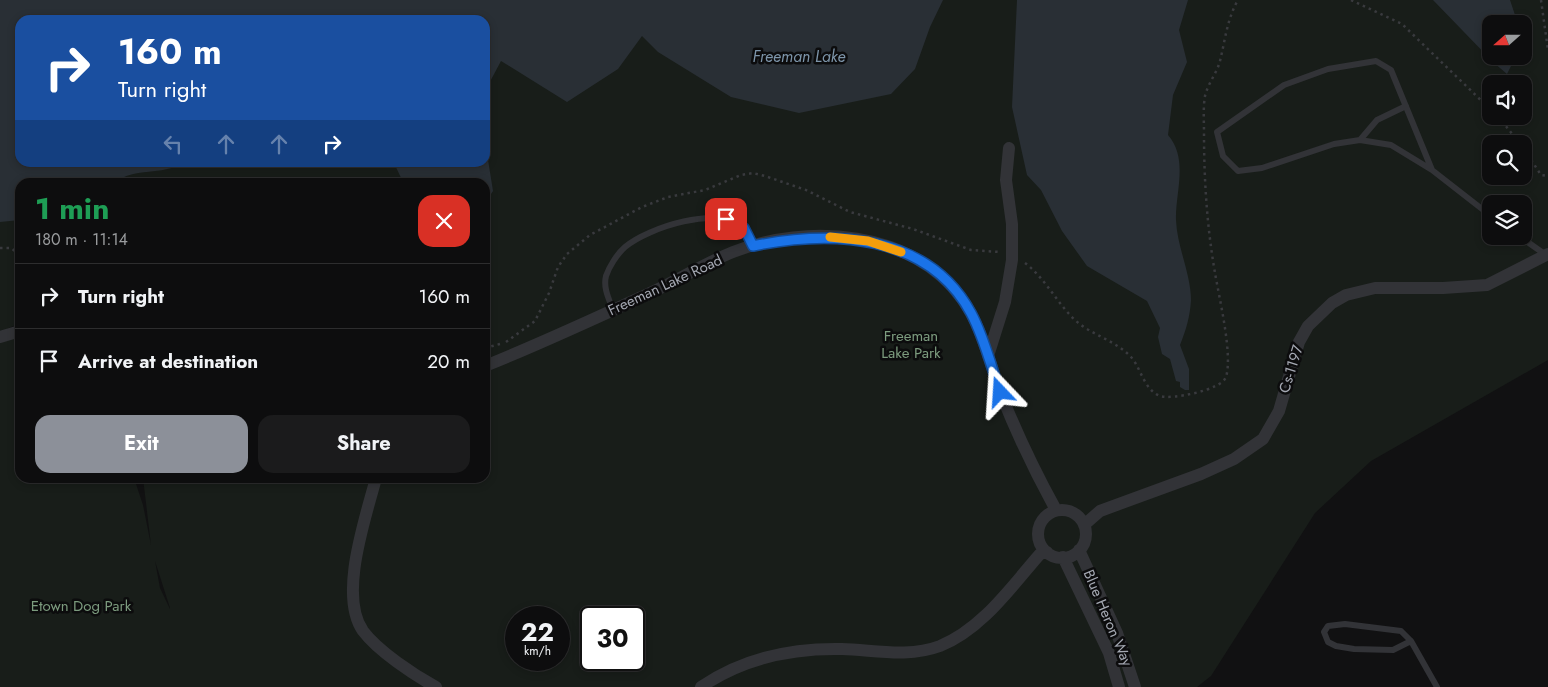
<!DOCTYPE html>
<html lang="en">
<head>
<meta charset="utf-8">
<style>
  body { margin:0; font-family:Jost,sans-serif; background:#1b1b1c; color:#f1f3f6; height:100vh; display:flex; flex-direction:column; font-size:19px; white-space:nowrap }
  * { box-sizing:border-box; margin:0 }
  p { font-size:16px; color:#9a9c9e }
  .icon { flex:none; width:28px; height:28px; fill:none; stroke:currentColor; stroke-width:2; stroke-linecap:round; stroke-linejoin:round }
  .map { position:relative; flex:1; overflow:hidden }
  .drawer { position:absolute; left:15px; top:178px; width:475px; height:305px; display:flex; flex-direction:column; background:#0d0d0e; border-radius:15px; box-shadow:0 2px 8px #0003,0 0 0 1px #2d2d2e }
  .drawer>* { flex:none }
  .banner { position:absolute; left:15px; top:15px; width:475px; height:152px; border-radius:15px; box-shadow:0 2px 8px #0003,0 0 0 1px #2d2d2e; background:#1a4fa0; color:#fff; overflow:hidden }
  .needle { width:32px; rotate:249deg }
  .buttons { position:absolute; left:1482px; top:15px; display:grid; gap:10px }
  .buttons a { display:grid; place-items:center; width:50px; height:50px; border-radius:10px; background:#0d0d0e; box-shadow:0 2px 8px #0003,0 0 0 1px #2d2d2e; font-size:25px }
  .speed { position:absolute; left:505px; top:606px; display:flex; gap:10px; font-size:25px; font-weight:700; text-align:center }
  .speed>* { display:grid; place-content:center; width:65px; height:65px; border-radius:50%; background:#0d0d0e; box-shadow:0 2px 8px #0003,0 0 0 1px #2d2d2e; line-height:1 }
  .speed small { font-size:12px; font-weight:400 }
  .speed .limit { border:2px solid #111; border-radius:8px; background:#fff; color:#111 }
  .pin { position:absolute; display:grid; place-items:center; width:42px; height:42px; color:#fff; margin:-21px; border-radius:10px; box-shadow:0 2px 8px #0006 }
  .me { position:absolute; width:55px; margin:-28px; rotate:340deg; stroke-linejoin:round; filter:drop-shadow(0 0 4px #0008) }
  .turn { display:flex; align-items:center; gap:18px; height:105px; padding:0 20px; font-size:22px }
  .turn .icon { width:65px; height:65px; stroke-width:2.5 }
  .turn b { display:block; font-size:35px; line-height:42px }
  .lanes { display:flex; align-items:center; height:48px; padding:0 20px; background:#0003; justify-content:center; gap:25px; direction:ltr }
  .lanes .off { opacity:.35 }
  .round { display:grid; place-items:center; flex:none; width:52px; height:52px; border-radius:15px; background:#1b1b1c }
  .summary { display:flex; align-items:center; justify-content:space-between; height:85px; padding:0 20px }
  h1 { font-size:30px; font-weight:700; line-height:38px; color:#1e9e55 }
  .primary-button { display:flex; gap:10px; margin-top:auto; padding:10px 20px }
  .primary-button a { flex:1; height:58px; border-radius:15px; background:#8c9099; color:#fff; font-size:20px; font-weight:700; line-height:58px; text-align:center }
  .primary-button a+a { background:#1b1b1c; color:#f1f3f6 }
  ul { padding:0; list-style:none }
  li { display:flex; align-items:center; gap:15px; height:65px; padding:0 20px; border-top:1px solid #2d2d2e }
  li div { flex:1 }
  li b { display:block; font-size:19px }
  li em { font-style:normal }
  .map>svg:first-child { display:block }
  .green { fill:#181d19; fill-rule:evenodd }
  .water { fill:#292f35 }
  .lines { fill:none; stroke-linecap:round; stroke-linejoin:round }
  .path { stroke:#393a3e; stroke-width:2.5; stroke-dasharray:2.5 4; stroke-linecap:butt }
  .lane { stroke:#323337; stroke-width:6 }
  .street { stroke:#323337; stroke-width:12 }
  .route-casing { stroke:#114b97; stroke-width:12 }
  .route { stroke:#1a73e8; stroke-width:9 }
  .slow { stroke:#f59e0b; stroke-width:9 }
  .labels { text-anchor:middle; stroke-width:5; stroke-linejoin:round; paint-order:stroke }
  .street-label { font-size:15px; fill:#a4a8b2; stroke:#0c0c0d }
  .park-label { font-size:15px; fill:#7c9b7e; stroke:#0c0c0d }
  .water-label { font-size:16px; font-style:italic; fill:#7d95aa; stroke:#0c0c0d }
</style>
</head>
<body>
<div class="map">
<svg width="1548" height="687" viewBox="0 0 1548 687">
  <rect width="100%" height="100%" fill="#111112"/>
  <path class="green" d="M0,0H1548V360L1371,461L1315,513L1211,676L1197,687H0V337L20,333V478H134L143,505L151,545L143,478H485V182H20V323L0,332ZM20,20H485V162H20ZM1491,24H1524V56H1491ZM1491,84H1524V116H1491ZM1491,144H1524V176H1491ZM1491,204H1524V236H1491ZM155,561L170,608V609L160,588ZM516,618H559V660H516ZM591,618H634V660H591Z"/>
  <path class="water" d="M0,0H943L930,27L915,69L891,94L799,113L731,97L658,52L642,36L618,69L567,102L501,61L485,91V20H20V162L183,163C161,176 136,167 115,182H20V220L0,222Z
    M1017,0H1188L1179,30L1187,62L1173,95L1168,135C1189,159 1175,193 1176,220C1177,247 1191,274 1191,300C1190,317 1186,330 1180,345L1189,369V390H1185L1180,387V382L1176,381L1170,359L1162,354L1158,337L1160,328L1147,301L1087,266L1062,231L1041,190L1027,175L1012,107Z
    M1433,0H1510L1518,24H1491V56H1516L1507,74L1493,62Z
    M485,141L493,191L485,203V182H403L394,163L485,162Z"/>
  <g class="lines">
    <path class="path" d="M1351,0L1402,24L1491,110
      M1541,0L1548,50
      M1498,116L1520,144
      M1524,149L1541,175L1548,176
      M0,248H11L20,255
      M1025,263C1046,279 1056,302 1075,320C1091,335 1115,340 1131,357C1141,368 1144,390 1160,396C1171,400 1222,390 1226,377C1233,355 1219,297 1215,273C1207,227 1204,180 1204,133C1204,121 1203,108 1205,96C1208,83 1217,73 1220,61C1225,41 1227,19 1238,0
      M506,342L535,321L549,293L558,267L567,254L590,235L642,207L668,197L705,190L741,175L753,173L765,176L806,190L850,212L913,229L971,250L1000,252
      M485,348L500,344"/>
    <path class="lane" d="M1376,61L1391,70L1432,170L1391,145L1360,140L1334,144L1262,168L1238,171L1223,156L1217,132L1284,85L1328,69Z
      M1360,140L1377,120L1406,106
      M1432,170L1491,216
      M1519,236L1546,255
      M613,310C609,299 603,288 606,276C609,267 617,254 625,247C647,228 720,204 744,228C748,232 751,241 753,246
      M1411,641L1393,650L1354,649L1336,646L1328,642L1324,632L1328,626L1345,624L1401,631L1411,641L1437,687"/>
    <path class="street" d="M0,337L20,331
      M988,356L1005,302L1012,260V224L1006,180L1009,148
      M485,366C540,344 594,319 648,294C677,281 703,264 733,252C807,223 913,230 962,299C982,327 989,362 1001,394C1017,434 1035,472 1056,510
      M376,478C366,517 338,595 363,631C378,651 414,675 436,687
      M1038 534a24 24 0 1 1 48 0a24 24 0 1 1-48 0Z
      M1084,525L1100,511L1201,474L1234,459L1263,439L1279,411L1299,342L1308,326L1332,303L1346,295L1375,288H1443L1487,285L1548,254
      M1079,550L1117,633L1135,687
      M1063,557L1109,653L1119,687
      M701,687C743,658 792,648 842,649C875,650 908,658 940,646C982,629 1011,587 1040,554L1047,552"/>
  </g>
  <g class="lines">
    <g class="route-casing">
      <path id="route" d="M726,219L744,228L753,246C831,230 928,233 971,313C984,337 991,366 1000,392"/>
    </g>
    <use href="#route" class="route"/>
    <path class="slow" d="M830,237L868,241L901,252"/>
  </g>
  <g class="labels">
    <g class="street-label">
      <text transform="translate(665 285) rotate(-25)" y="5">Freeman Lake Road</text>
      <text transform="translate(1291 369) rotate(-73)" y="5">Cs-1197</text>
      <text transform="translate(1108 618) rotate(67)" y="5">Blue Heron Way</text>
    </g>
    <g class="park-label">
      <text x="911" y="341">Freeman<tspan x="911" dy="17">Lake Park</tspan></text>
      <text x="81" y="611">Etown Dog Park</text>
    </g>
    <g class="water-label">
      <text x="799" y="62">Freeman Lake</text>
    </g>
  </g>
</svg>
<div class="buttons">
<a><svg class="needle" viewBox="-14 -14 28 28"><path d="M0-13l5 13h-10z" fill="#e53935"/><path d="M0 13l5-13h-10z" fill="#9a9c9e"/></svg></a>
<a><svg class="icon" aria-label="sound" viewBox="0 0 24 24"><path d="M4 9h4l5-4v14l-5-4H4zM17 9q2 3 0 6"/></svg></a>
<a><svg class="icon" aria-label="search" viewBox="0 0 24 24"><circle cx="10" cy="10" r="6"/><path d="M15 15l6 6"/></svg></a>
<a><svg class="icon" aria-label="layers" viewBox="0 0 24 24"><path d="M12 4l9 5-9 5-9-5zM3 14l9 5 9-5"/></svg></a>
</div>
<div class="speed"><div>22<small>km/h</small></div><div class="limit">30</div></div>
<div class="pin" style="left:726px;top:219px;background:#d93025"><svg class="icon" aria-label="arrive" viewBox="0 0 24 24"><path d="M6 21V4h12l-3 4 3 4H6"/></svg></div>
<svg class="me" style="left:1000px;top:392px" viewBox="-20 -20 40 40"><path d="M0-17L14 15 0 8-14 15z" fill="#1a73e8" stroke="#fff" stroke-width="4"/></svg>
<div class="banner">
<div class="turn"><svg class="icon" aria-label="right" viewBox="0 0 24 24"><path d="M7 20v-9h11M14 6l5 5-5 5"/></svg><div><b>160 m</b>Turn right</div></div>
<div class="lanes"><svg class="icon off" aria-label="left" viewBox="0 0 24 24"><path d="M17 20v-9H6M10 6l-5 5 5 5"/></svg><svg class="icon off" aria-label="ahead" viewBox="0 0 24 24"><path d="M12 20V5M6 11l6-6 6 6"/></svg><svg class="icon off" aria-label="ahead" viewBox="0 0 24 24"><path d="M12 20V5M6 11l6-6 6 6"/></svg><svg class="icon" aria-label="right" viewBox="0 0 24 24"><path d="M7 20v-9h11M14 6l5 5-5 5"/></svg></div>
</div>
<section class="drawer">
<div class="summary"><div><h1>1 min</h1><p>180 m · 11:14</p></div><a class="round" style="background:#d93025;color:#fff"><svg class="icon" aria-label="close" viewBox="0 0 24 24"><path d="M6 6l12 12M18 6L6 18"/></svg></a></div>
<ul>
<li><svg class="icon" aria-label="right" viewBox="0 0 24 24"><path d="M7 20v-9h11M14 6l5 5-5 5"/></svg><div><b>Turn right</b></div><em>160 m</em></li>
<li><svg class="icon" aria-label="arrive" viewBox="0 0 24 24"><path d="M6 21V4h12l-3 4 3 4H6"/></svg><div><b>Arrive at destination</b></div><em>20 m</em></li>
</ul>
<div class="primary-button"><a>Exit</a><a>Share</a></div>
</section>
</div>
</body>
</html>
